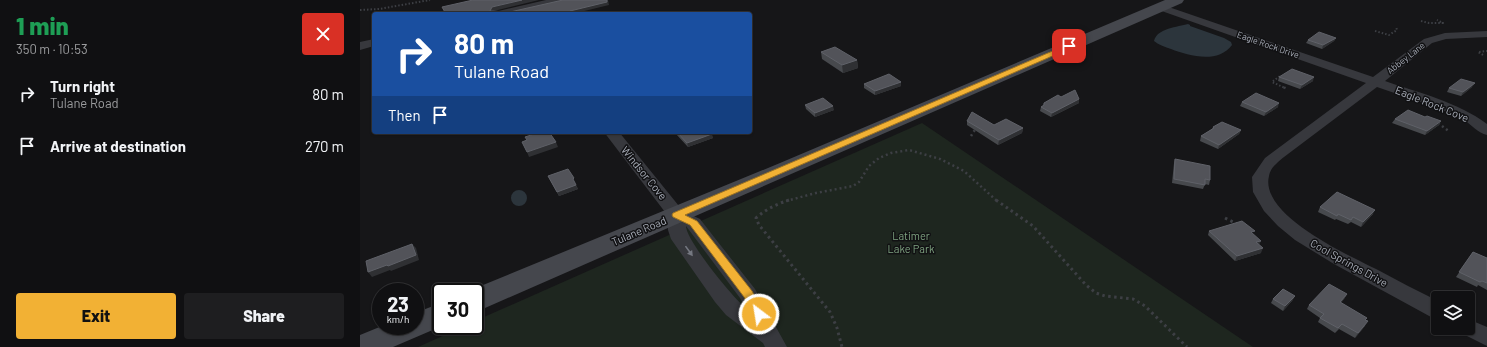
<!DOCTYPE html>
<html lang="en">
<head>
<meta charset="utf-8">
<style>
  body { margin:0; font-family:Barlow,sans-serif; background:#1e1e20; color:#f1f3f6; height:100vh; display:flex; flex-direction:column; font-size:15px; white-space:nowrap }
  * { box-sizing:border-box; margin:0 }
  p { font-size:13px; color:#9c9d9f }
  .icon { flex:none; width:22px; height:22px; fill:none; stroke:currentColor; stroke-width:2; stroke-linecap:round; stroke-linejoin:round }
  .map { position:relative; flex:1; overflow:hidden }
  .sheet { display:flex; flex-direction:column; background:#101012; width:360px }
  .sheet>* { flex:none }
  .hud { position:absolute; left:12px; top:12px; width:380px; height:122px; border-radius:4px; box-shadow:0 1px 3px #0004,0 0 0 1px #303032; background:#1a4fa0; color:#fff; overflow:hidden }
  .tools { position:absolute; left:1071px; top:291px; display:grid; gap:8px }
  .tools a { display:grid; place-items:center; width:44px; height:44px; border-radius:4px; background:#101012; box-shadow:0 1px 3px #0004,0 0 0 1px #303032; font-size:20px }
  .speed { position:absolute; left:12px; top:283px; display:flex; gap:8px; font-size:20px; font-weight:700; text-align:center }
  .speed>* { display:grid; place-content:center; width:52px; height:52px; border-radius:50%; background:#101012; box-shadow:0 1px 3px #0004,0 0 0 1px #303032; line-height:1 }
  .speed small { font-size:10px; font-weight:400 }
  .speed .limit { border:2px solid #111; border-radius:6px; background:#fff; color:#111 }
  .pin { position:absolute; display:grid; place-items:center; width:34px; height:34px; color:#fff; margin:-17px; border-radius:8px; box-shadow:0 2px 6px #0006 }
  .me { position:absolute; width:44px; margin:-22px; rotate:329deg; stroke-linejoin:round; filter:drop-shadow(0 0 3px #0008) }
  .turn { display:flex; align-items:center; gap:14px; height:84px; padding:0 16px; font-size:18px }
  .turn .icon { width:52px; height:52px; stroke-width:2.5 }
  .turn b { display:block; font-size:28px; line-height:34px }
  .then { display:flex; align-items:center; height:38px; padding:0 16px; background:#0003; gap:8px; font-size:15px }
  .round { display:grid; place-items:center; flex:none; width:42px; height:42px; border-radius:4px; background:#1e1e20 }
  .summary { display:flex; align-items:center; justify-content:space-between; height:68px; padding:0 16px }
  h1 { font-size:24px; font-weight:800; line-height:30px; color:#1e9e55 }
  .action { display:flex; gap:8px; margin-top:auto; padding:8px 16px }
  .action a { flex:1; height:46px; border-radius:4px; background:#f2b134; color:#111; font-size:16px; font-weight:800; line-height:46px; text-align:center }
  .action a+a { background:#1e1e20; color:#f1f3f6 }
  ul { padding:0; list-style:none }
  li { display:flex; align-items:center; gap:12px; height:52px; padding:0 16px }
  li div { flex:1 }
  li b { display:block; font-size:15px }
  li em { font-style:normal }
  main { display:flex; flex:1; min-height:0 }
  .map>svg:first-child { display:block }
  .green { fill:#1e261f }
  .water { fill:#2c353c }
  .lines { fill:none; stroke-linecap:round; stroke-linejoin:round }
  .path-far2 { stroke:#3d3f44; stroke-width:2; stroke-dasharray:1.5 2; stroke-linecap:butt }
  .path-far1 { stroke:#3d3f44; stroke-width:2.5; stroke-dasharray:2 3; stroke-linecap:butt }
  .path { stroke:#3d3f44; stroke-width:3; stroke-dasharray:2.5 3.5; stroke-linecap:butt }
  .street { fill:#37383d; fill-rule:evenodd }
  .secondary { fill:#45474d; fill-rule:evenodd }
  .wall { fill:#47494d }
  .shaded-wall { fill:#2f3033 }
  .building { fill:#525359; stroke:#5f6168 }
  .oneway { fill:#757881 }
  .route { fill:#f2b134; stroke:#9d7322 }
  .labels { text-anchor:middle; stroke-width:3; stroke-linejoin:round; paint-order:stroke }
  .far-street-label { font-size:9px; fill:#a8adb8; stroke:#111113 }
  .street-label { font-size:11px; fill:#a8adb8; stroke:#111113 }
  .park-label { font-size:11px; fill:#7fa381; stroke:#111113 }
</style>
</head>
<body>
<main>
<section class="sheet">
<div class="summary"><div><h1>1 min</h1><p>350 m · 10:53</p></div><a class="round" style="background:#d93025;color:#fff"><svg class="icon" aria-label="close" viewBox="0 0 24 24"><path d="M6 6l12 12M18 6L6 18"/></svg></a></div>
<ul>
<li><svg class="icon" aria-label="right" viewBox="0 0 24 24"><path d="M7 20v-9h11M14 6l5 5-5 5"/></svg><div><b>Turn right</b><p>Tulane Road</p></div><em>80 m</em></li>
<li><svg class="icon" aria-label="arrive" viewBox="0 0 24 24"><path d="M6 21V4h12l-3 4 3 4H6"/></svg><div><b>Arrive at destination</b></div><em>270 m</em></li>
</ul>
<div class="action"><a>Exit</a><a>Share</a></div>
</section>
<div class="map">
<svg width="1127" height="347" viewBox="0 0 1127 347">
  <rect width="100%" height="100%" fill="#161618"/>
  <path class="green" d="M562,123L893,347H58L105,326H115V321Z"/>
  <path class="water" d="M828,24L830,25V26L864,38L871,42L872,45C858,64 829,56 811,49C805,47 799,45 794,41C797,28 818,27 828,24Z
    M151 198a8 8 0 1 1 16 0a8 8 0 1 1-16 0Z"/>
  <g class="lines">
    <path class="path-far2" d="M0,10L19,9L70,0
      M1061,21L1069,23H1083L1077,20
      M1015,31L1029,35L1037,30L1036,27
      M1123,55L1118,52L1127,51
      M923,77L920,76L912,82L925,88"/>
    <path class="path-far1" d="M924,87L926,90
      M1078,123L1090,132
      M611,136L616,128
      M426,201L456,193L493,186L499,182L509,166L519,158L531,153L549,150L580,159L604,171L637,201"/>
    <path class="path" d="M429,200C417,204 406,209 396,218L399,225L470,312L477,328L482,347
      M636,200L673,226L726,285L736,293L745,296L773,299L785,306L827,347
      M865,218L877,224"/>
    <path class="street" d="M186,0H205L204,2L152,14H133L134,12Z
      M800,4L1013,77L1064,39L1085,33L1127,31V37L1086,39L1072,43L1025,81C1059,93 1098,102 1127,124V135C1118,133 1112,125 1104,120C1076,106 1046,97 1017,87L924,157C918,162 910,168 909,176C899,215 990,256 1018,270C1038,281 1058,291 1078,301V319L1071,317L974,264L935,240L918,226L904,211L893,192L892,177L905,158L1006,83L796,9L795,7Z
      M14,39V46L0,50V42Z
      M244,132H259L323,211L340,219L354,237L395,289L427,347H405L403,343L366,315L355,302L311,239L308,230V216ZM326,226L380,298L384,306C372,297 326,240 326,226Z
      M1108,319L1127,327V346L1101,333L1098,328H1108Z"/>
    <path class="secondary" d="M805,0H824L822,3L125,308L115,311V292H106L420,163Z
      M81,303L82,326L33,347H0V335L22,326H55V313Z"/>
  </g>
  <path class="wall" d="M976,38L974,41L962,49L946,43L948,40Z
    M461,52L497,60L498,68L483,73L462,59Z
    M919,77L953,81L940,89L918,81Z
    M541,82V86L515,95L504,88V84Z
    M1112,87L1101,96L1087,92L1089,88Z
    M701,97L719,99V103L691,117L680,111L681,107L683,106L684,103Z
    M882,102L918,107L904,116L880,106Z
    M445,105L474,110L455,117L446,109Z
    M1035,119L1079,125L1065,135L1032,123Z
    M607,121L634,125L663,128L662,133L638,145L607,125Z
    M853,127L881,130L879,134L858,149L840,141L841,136L852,129Z
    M315,132H350L353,138L328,147L316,134Z
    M815,159L850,180L849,185L845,184L843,189L812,183L814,163Z
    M188,176L216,183H215L218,189L199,196Z
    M960,207L1013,214L1001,227L991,222L988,224L976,219L975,220L958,212Z
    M849,231L893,234L899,244L901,253L875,261L848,235Z
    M1113,252L1127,258V290L1118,285L1117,287L1096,277Z
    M987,294L984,299L981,303L1005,320V326L995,338L979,329L975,333L958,322L960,318L947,309L949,305Z
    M935,296L932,301L923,311L911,303L913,299Z"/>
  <path class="shaded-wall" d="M162,0H179L134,11L132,14L130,11L132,7Z
    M248,0L249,5L212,14L210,11Z
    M976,38L974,41L962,49L963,45Z
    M497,60L498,68L483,73L482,65Z
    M954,77L953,81L940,89L942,85Z
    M541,82V86L515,95V91Z
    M1115,83L1112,87L1101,96L1103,92Z
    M719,99V103L691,117L692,113Z
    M919,103L918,107L904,116L906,112Z
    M473,106L474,110L455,117V113Z
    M1081,121L1079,125L1065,135L1067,131Z
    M663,128L662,133L638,145L639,140Z
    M881,130L879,134L858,149L859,145Z
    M352,134L353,138L328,147L327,143Z
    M196,142L198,147L169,157L167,152Z
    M216,185L218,189L199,196L197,192Z
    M1015,210L1013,214L1001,227L1003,222Z
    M901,241L899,245L896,242Z
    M52,244L56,248L59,260L31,271L30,270L12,277L8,272Z
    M903,248L901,253L875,261L877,256Z
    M987,294L984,299L977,307L980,302Z
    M935,296L932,301L923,311L925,306Z
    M1008,321L1005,326L995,338L998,333Z"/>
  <path class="building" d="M113,0H162L132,7L130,11L150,12L203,0H247V2L210,11L229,14H86L82,7Z
    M959,32L976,38L963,45L948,40Z
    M475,47L497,60L482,65L461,52Z
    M932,69L954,77L942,85L919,77Z
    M529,74L541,82L515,91L504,84Z
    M1101,79L1115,83L1103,92L1089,88Z
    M715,90L719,99L692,113L681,107L684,105V103L698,95L701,97Z
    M896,93L919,103L906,112L882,102Z
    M463,98L473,106L455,113L445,105Z
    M1048,110L1065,117L1067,116L1081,121L1067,131L1035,119Z
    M612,112L634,125L646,119L663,128L639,140L607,121Z
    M862,122L881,130L859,145L841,136L854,128L853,127Z
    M180,132H189L196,142L167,152L162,142L167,140L165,137Z
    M317,132H350L352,134L327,143Z
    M815,159L850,166V180L845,179V185L814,179Z
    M208,169L214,178L213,179L216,185L197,192L188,176Z
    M977,192L1015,210L1003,222L993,217L991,220L978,214L977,216L960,207Z
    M882,221L895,231L891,232L901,241L896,242L903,248L877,256L849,231Z
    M52,244L56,255L28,266L27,265L8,272L6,261Z
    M1113,252L1127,258V283L1122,281L1120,282L1099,272Z
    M969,284L987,294L980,302L1007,318L1005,320L1008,321L998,333L982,324L978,328L960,318L964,314L949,305Z
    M923,289L935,296L925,306L913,299Z"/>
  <defs><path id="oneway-solid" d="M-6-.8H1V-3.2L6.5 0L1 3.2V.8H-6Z"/></defs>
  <use class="oneway" href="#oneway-solid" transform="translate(329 251) rotate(54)"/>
  <path class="route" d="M709,44L712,46L711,48L325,215L337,221L392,291L405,314L404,317L399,318L395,317L384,297L330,225L313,217L312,215L313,213Z"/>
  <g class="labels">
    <g class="far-street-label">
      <text transform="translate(908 45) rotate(19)" y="3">Eagle Rock Drive</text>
      <text transform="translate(1046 58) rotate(-38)" y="3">Abbey Lane</text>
    </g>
    <g class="street-label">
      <text transform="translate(1072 104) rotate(22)" y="4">Eagle Rock Cove</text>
      <text transform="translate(284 173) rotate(51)" y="4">Windsor Cove</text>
      <text transform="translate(279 231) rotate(-23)" y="4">Tulane Road</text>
      <text transform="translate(989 263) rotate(29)" y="4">Cool Springs Drive</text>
    </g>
    <g class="park-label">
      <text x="551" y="240">Latimer<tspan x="551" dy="13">Lake Park</tspan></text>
    </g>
  </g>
</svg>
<div class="tools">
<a><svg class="icon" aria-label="layers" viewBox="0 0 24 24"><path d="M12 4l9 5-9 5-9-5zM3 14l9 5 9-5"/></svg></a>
</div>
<div class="speed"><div>23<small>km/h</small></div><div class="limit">30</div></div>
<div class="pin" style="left:709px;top:46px;background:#d93025"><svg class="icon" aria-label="arrive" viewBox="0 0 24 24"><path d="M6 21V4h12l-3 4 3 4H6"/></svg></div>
<svg class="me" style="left:399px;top:314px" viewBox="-20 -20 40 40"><circle r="17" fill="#f2b134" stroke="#fff" stroke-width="3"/><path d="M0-11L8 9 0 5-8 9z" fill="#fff"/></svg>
<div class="hud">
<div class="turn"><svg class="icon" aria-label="right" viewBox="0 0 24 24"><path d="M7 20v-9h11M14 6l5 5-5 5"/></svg><div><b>80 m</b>Tulane Road</div></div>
<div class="then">Then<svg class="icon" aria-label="arrive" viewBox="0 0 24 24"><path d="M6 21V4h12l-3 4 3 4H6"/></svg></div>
</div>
</div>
</main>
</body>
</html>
